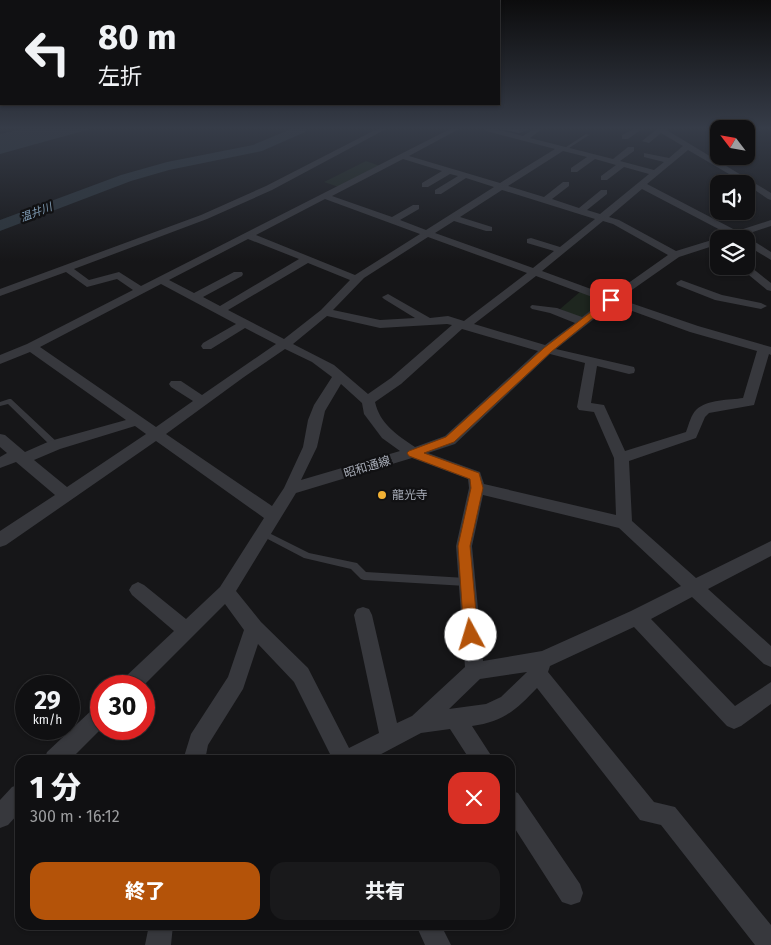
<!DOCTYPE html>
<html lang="ja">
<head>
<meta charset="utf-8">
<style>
  body { margin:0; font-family:"Fira Sans","Noto Sans JP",sans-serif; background:#19191b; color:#f1f3f6; height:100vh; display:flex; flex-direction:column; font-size:19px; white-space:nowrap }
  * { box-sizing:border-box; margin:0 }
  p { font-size:16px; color:#9c9d9f }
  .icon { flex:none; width:28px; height:28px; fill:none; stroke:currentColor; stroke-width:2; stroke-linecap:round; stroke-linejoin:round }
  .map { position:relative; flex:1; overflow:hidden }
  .drawer { position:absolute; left:15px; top:755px; width:500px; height:175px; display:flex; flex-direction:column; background:#101012; border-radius:15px; box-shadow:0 1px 4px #0004,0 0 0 1px #303032 }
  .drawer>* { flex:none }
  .hud { position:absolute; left:0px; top:0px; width:500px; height:105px; box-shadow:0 1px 4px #0004,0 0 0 1px #303032; background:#101012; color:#f1f3f6; overflow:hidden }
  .needle { width:32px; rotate:301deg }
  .tools { position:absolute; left:710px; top:120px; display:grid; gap:10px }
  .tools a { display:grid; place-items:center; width:45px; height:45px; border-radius:10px; background:#101012; box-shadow:0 1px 4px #0004,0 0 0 1px #303032; font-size:25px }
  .speed { position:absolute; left:15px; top:675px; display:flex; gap:10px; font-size:25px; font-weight:700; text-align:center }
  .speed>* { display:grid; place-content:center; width:65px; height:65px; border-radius:50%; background:#101012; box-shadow:0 1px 4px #0004,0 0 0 1px #303032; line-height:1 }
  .speed small { font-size:12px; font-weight:400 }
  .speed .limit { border:8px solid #d22; background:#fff; color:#111 }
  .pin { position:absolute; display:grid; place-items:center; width:42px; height:42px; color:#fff; margin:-21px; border-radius:10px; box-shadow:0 2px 8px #0006 }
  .me { position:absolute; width:55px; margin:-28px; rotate:354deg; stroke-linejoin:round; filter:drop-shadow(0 0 4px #0008) }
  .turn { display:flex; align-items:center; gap:18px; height:105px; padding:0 15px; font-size:22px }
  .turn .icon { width:65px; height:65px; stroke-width:2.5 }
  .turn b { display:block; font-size:35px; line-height:42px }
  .round { display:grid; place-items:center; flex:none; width:52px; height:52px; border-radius:15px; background:#19191b }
  .headline { display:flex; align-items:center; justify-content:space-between; height:85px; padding:0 15px }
  h1 { font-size:30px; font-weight:800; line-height:38px }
  .primary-button { display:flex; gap:10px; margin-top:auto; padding:10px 15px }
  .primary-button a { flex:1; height:58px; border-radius:15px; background:#b45309; color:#fff; font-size:20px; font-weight:800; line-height:58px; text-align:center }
  .primary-button a+a { background:#19191b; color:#f1f3f6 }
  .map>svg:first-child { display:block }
  .green { fill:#1e261f }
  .water { fill:#2c353c }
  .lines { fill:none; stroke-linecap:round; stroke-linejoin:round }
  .river { fill:#2c353c; fill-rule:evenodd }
  .lane { fill:#37383d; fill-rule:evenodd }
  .street { fill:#37383d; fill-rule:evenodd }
  .wall { fill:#47494d }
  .shaded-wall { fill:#2f3033 }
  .route { fill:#b45309; stroke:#753606 }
  .poi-dot { fill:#f2b134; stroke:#111113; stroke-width:2 }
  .labels { text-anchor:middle; stroke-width:4.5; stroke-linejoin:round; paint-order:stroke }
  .far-water-label { font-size:11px; font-style:italic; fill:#7f9bb3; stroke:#111113 }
  .street-label { font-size:12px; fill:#a8adb8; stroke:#111113 }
  .poi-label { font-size:12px; fill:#a8adb8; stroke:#111113; text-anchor:start }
</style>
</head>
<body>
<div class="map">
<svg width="771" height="945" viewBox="0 0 771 945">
  <rect width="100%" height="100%" fill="#161618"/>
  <path class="green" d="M366,161L380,166L339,187L324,182Z
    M581,291L604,301L581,318L560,309Z"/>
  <path class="water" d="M23,129H90L0,154V134Z"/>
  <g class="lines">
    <path class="river" d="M291,129H307L305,132L262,151L169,170L131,181L0,231V220L121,175L167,162L253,145Z"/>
    <path class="lane" d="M586,134L589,135L566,150L563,149Z
      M9,399H11L58,443L59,445L58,447H52L8,404L0,406V402Z
      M265,531L309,553L357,563L366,572L466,578L469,579L470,582L469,585L466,586L364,580L361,579L351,569L304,558L262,536L261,534L262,532Z"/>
    <path class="street" d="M377,129H386L272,190L207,219L74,269L89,280L119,272L141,286L450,129H459L409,156L500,183L555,149L486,131V129H496L523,136L534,129H542L530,138L613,159L628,147H634V151L620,161L654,170L664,162L644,157V153L669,158L683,146L661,133L649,143L642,141L657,129H665L771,193V200L768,199L746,184L688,150L647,184L737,231L771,220V226L744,235L771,252V260L746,245V239L729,238L728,234L642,189L609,217L619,220L676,251L715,239H722H719V244L679,257L619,299L698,326L771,347V355L769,354L754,405L709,413L705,417L696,438L629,461L632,521L696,578L771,541V556L708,589L771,646V667L764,664L692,597L651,619L735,706L771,682V704L741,726L734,729L727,726L634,627L550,666L548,672L654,802L675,807L771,925V945H755L661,825L640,820L537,688C516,710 503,722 472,726L494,760H470L450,729L421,733L370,760H333L294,682L258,644L243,689L208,745L205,760H183L191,734L228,677L244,630L225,604L143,686H120L123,679L174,631L132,595L129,590L132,585L138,582L144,585L186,619L220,587L264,518L156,441L6,545L0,547V531L55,495L16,462L0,468V457L7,453L0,447V434L5,435L25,452L50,441L126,420L30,352L0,364V355L27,344L133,290L117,279L87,287L66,272L0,296V289L201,215L266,186ZM563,151L587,157L571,168V172H577L595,159L616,165L601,176V180H607L624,167L649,174L600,214L587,210L607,194V190H601L579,208L552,199L569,186V182H563L544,197L508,186ZM403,159L442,171L422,183V187H428L450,174L458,176L435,190V194H441L466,178L494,187L426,230L400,220L419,209V205H413L392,217L332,196ZM502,190L595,219L560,247L531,238L527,239V243L554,251L533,268L435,233L454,221L486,231H492V227L460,217ZM325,199L420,234L355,275L256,235ZM603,221L613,224L668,255L610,296L542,271ZM428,237L527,273L464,321L448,316L430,318L388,294L382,297L384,299L415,318L380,320L333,310L364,278ZM248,239L299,259L220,306L203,297L242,276L243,274L242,272H234L194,293L169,280ZM308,263L350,280L321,310L284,339L228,310ZM536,276L603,301L582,317L557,308L532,305L530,307L532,309L550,313L575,323L545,345L474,324ZM161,284L236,324L203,343L201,346L203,349H211L245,328L276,344L202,395L181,381H171L169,384L171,387L193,401L156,427L40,347ZM613,304L690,332L757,351L743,398C730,400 707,399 696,410C691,415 689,424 686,432L625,451L604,405L591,403L597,366L629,374L634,373L635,370L634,367L556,349ZM327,316L380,328L447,324L452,325L391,378L368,394L334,365L293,344ZM462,329L538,351L445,436L415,447C397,435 380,424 375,402L401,384ZM285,349L312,362L332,377L314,405L308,420L303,447L284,488L272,506L166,434L244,377ZM550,354L585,363L577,407L579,410L594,412L614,458L616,515L484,484L480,472L428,453L455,444ZM341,384L362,403L364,414L382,438L400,451L301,480L317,447L325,411ZM135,426L146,434L67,487L34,460L60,449ZM412,458L468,479L469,488L456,546L465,667L412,716L397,723L372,615L369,609L363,607L357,609L354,615L379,733L349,748L308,668L261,622L236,591L296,493ZM483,495L619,528L681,586L631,611L542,651L483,661L472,546ZM527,672L501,697L486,704L449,709L480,679Z
      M634,129H642L628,139H622V135Z
      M747,264L771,283V291L767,290L738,266H746Z
      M681,280L722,295L761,303L767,306L761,309L715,300L677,285L676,283Z
      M101,705V729L70,760H44L47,752L94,708Z
      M20,784V812L8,825L0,828V800L12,787Z
      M510,790L518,793L580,884L583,893L580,902L571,905L562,902L510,821Z
      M149,925H173L171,945H145Z
      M416,925H441L451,945H425Z"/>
  </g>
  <path class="wall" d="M501,129H529L519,133Z"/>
  <path class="shaded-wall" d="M520,129H529L519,133Z"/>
  <linearGradient id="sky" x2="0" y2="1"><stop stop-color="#0c0c0d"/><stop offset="0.49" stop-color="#363c48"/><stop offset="1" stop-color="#363c48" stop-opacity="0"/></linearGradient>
  <rect width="771" height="261" fill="url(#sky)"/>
  <path class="route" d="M608,299L615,300L551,352L454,442L424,453L479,473L483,488L470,546L478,635L476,640L471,642L466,640L464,635L458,546L471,488L470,479L409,456L407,453L409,451L446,437L544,348Z"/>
  <circle class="poi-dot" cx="382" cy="495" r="5"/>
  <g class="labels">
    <g class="far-water-label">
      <text transform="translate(36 212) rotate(-21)" y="4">温井川</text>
    </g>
    <g class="street-label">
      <text transform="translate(367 467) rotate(-17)" y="4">昭和通線</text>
    </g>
    <g class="poi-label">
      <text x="392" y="499">龍光寺</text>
    </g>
  </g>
</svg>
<div class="tools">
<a><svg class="needle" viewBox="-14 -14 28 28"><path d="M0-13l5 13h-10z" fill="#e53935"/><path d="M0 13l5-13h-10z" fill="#9c9d9f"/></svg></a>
<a><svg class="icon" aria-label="sound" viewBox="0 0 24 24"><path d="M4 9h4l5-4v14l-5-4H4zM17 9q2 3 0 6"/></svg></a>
<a><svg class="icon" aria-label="layers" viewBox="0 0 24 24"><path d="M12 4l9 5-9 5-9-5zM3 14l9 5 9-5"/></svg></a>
</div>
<div class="speed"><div>29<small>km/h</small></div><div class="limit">30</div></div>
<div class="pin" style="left:611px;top:300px;background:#d93025"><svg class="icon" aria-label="arrive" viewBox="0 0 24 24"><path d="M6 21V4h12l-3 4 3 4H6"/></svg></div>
<svg class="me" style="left:471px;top:635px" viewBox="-20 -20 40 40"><circle r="19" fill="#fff"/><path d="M0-13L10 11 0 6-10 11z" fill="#b45309"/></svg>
<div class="hud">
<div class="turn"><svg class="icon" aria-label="left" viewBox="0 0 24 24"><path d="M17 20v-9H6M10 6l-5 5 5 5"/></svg><div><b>80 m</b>左折</div></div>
</div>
<section class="drawer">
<div class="headline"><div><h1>1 分</h1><p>300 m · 16:12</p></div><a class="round" style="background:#d93025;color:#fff"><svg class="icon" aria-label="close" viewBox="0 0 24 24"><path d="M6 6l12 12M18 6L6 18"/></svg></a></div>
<div class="primary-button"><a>終了</a><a>共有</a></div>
</section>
</div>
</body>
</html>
